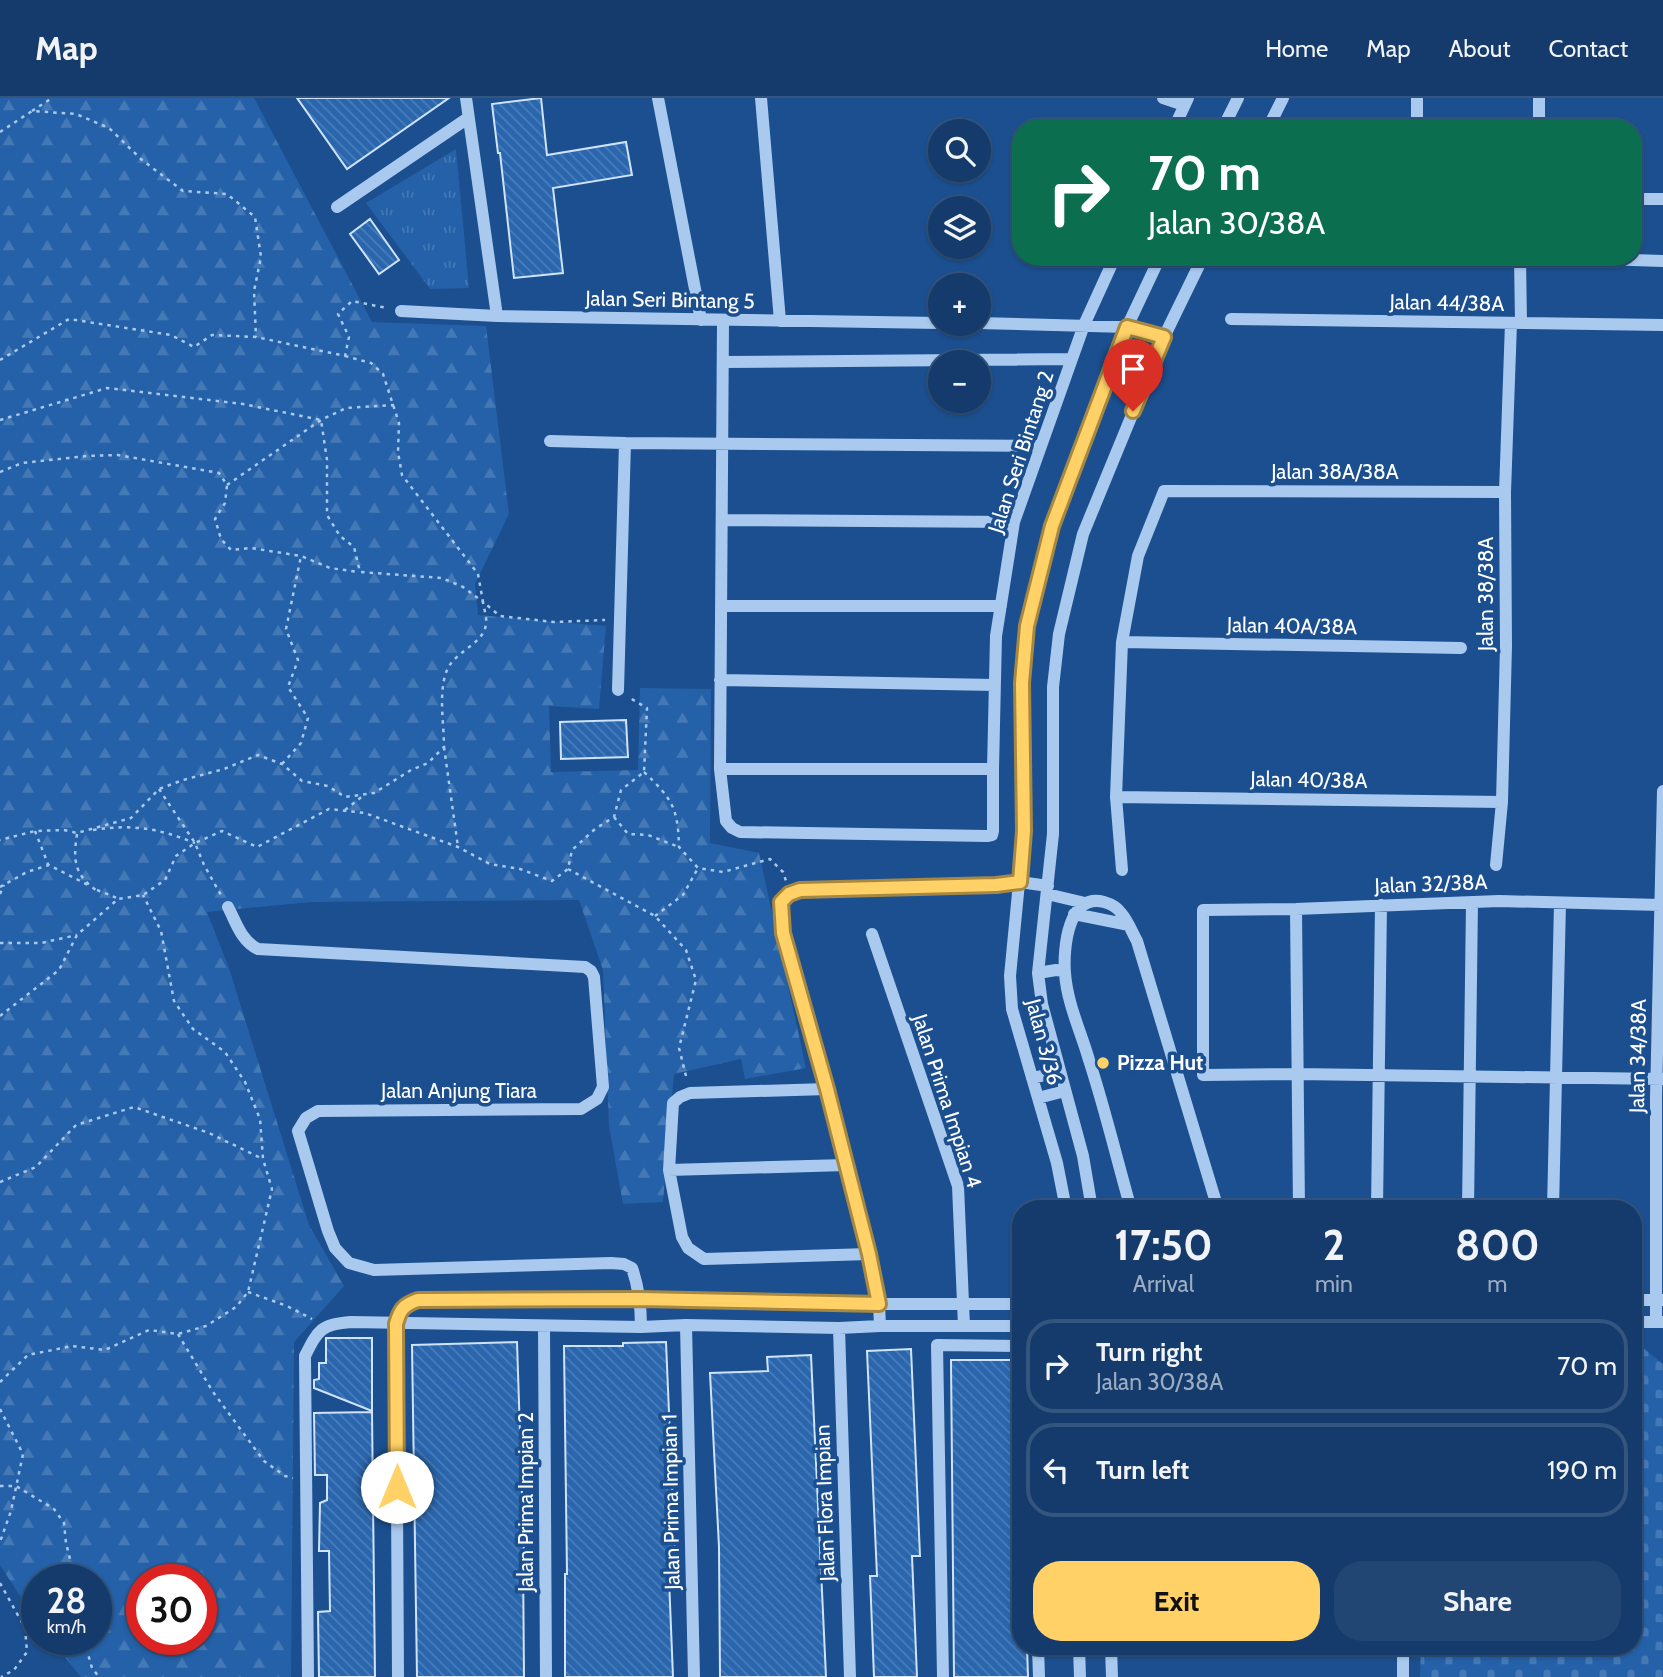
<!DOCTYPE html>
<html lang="en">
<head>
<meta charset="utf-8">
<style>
  body { margin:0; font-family:Cabin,sans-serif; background:#214673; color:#f1f3f6; height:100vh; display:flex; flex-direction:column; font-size:26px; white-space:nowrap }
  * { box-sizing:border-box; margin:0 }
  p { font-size:23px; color:#9dadc1 }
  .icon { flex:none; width:38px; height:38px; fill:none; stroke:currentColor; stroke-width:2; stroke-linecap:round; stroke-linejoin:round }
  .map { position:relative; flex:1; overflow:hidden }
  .panel { position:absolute; left:1012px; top:1102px; width:630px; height:455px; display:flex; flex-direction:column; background:#143b6b; border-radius:28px; box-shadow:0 2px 5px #0004,0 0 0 2px #33557e }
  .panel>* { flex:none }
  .guide { position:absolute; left:1012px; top:21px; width:630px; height:147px; border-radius:28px; box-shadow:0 2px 5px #0004,0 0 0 2px #33557e; background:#0b6e4f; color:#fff; overflow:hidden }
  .fabs { position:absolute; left:928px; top:21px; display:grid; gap:14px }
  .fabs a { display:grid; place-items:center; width:63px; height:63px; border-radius:50%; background:#143b6b; box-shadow:0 2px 5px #0004,0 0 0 2px #33557e; font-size:35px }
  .speed { position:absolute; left:21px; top:1466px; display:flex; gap:14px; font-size:35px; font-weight:700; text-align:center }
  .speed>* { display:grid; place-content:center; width:91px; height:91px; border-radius:50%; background:#143b6b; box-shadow:0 2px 5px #0004,0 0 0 2px #33557e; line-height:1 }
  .speed small { font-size:18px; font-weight:400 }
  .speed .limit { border:10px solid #d22; background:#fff; color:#111 }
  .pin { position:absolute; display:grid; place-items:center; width:60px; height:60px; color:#fff; margin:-72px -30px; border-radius:50% 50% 50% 0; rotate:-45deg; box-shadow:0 0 7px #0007 }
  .pin .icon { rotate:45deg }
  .me { position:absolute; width:77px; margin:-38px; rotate:0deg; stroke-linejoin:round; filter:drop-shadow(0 0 5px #0008) }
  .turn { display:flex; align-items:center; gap:24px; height:147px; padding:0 21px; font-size:32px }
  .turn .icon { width:91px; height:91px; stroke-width:2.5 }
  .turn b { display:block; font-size:49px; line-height:60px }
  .eta { display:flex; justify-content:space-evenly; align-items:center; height:119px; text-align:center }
  .eta b { font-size:42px; font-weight:800; line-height:49px }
  .button { display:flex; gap:14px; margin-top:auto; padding:14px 21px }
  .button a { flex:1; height:80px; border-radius:28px; background:#ffd166; color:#111; font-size:28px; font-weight:800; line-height:80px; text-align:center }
  .button a+a { background:#214673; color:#f1f3f6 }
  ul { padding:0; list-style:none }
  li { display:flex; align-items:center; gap:21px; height:94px; margin:0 14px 10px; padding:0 7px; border:4px solid #33557e; border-radius:28px }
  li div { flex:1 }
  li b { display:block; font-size:26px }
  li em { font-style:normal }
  header { display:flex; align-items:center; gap:42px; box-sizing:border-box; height:98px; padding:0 35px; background:#143b6b; border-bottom:2px solid #33557e }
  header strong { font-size:33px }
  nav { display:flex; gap:38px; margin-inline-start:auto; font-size:24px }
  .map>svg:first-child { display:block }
  .grass { fill:url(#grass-tufts) }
  .forest { fill:url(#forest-firs); fill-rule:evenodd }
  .cemetery { fill:url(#cemetery-stones) }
  .building { fill:url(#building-back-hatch); stroke:#cfe3fa; stroke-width:2 }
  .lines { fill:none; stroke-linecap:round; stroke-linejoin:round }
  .path { stroke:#a9c9ee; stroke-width:2.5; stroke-dasharray:3.5 5; stroke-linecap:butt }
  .minor { stroke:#a9c9ee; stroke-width:12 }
  .route-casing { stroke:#a68842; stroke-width:18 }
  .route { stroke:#ffd166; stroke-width:12 }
  .poi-dot { fill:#ffd166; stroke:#1b4f8f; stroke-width:2.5 }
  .labels { text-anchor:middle; stroke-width:7; stroke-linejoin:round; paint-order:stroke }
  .street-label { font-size:21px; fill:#fff; stroke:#1b4f8f }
  .poi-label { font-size:21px; font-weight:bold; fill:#fff; stroke:#1b4f8f; text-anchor:start }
</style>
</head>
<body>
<header>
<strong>Map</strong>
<nav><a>Home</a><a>Map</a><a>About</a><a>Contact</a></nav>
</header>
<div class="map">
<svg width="1663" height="1579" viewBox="0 0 1663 1579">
  <defs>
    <pattern id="grass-tufts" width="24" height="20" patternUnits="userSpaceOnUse" patternTransform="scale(1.75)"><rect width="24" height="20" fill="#2461a8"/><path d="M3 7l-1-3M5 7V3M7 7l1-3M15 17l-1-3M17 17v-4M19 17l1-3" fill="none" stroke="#4579b5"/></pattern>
    <pattern id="forest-firs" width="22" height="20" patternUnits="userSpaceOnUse" patternTransform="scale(1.75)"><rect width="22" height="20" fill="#2461a8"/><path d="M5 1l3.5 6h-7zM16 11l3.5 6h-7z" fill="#4579b5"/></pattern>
    <pattern id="cemetery-stones" width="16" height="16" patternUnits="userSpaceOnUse" patternTransform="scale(1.75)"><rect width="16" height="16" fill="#2461a8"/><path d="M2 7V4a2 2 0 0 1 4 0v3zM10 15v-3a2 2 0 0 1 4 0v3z" fill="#4579b5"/></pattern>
    <pattern id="building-back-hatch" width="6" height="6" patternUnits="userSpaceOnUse" patternTransform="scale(1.75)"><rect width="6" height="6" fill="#2a66ad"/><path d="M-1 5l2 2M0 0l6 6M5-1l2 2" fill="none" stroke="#4a7db9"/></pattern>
  </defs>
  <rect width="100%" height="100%" fill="#1b4f8f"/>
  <path class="grass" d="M456,51L469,190L430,191L366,105Z"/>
  <path class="forest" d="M0,0H254L372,224L486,228L509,416L475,486L478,517L606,528L599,611L549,608L551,674L638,672L640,590L711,591L710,745L759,755L806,970L745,981L741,961L674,976L663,1104L623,1106L609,1028L603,872L579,802L311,804L207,814L229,870L309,1127L344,1188L294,1244L291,1579H81L51,1542H96V1482H37V1524L0,1467ZM142,1482H201V1542H142Z"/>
  <path class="cemetery" d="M1633,1246H1638L1663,1266V1579H1420L1421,1549H1633Z"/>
  <path class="building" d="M297,0H449L347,71Z
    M541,0L547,57L626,44L632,77L553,90L563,175L514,180L500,55H498L492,6Z
    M370,121L399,162L379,176L350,136Z
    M626,622L628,659L561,661L560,624Z
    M326,1240H372V1313L314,1290V1282L319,1281V1265H326Z
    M517,1244L524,1456H523L524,1579H417L412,1247Z
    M666,1244L675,1456H668L673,1579H565V1476H567L564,1248H623V1245Z
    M911,1251L920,1458H912L917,1579H874L870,1478H877L867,1253Z
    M811,1257L826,1579H720L719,1449L710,1275L768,1273L767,1259Z
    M951,1262H1020V1549H1027L1028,1579H954Z
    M372,1314L375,1579H319L318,1514L330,1513L329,1453H319L320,1405L327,1402V1377H315L314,1315Z"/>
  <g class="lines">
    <path class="path" d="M32,13L52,0
      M0,34L32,13L76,16L109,30L142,62L183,93L227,96L255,119L261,159L254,193L256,239
      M345,258L371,265L383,276L399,325L398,354L402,377L478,476L483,504L500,518L554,524L605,522
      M0,262L69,221L171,237L194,249L212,237L256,239L345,258L349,239L338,216L352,203L387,210
      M0,322L107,290L243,306L321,322L327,362V417L340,438L354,449L360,474L442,480L463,489L483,504C484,511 487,519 486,526C484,546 456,552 447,572C438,594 444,625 444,649L428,665L411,672L374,695L345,699L328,688L302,683L282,666L258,657L224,671L183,682L159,691L131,720L77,735L64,732L35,733L0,742
      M0,374L22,365L87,358L118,357L219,375L227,387L225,405L215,421L221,441L231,452L251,450L301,458L330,470L358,474
      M227,387L321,322L346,310L394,307
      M444,649L458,749
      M282,666L301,645L308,620L288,589L298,562L286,531L301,458
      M644,674C672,701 678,709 679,749L698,770L723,774L770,761L783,774L786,783
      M159,691L195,745L204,767L221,797
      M345,712L364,697
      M614,719L628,736L648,737L679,749
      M93,732C133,726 157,730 195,745
      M35,733L48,766
      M77,736C73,763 74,776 97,793
      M568,771L655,818L686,852L696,882L679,950L687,982
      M0,789L27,774L49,767L88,787
      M97,792L117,800
      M0,796L4,787
      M655,818L683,797L698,770
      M0,845H41L77,837
      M0,918L59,872L77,837L118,801L143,797L165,782L176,758L195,745L222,733L257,749L329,711L365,715L458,749L490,766L520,771L552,783L568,771L572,752L595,731L614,719L621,692L644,674L647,610L630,600
      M0,1084L36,1069L76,1027L134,1009L209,1035L263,1061
      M248,1194L287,1208L312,1221
      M178,1236L213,1294L264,1363L285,1378L293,1380
      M0,1284L28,1257L72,1248L105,1252L149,1232L178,1236L206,1228L236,1209L248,1194L272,1091L263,1061L260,1021L245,984L225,954L193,931L174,903L161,833L143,797
      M0,1311L23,1356L11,1413L0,1444
      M0,1388H16L54,1411L64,1425L66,1445L71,1465L80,1474L81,1482
      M0,1485L25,1530L27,1554L14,1572L1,1579
      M84,1542L92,1570L99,1579"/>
    <path class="minor" d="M466,0L497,218
      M658,0L701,222
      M761,0L780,223
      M1163,0L1184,7
      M1417,0V30
      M1539,0V30
      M1174,30L1188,0
      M1223,30L1238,0
      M1268,30L1283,0
      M1633,101H1663
      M337,109L468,20
      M1520,159L1521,225
      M1541,159L1663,163
      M401,213L497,218L940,225
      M1231,221L1663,227
      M723,223L720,671L726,723L732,730L740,734L987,738L992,737L993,733V671L996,538L1014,424L1084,227L1115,159
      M978,225L1127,229L1164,239
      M723,264L1072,261
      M550,343L625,345L1041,348
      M722,422L1014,424
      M721,508H1001
      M1122,544L1461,550
      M720,582L995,587
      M618,592L625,345
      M720,671H993
      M1116,699L1502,704
      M1496,767L1502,704L1506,548L1505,394L1511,225
      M1122,772L1116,699L1122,544L1138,458L1164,393L1505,394
      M1047,796L1085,805
      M1661,807L1499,803L1296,811L1203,812V977L1297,976L1663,981
      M228,809C236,824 241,843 258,851L585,869L591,873L594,879L603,989L597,1001L581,1011L318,1013L306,1020L298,1033L328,1133L335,1150L349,1165L374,1172L611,1165L624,1166L632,1170C639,1190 641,1208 641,1229
      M1296,811L1299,1111
      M1074,816L1129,827
      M872,836L958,1088L964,1228
      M1038,875L1056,872L1064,873
      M1032,980L1060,974
      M827,991L690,995L680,999L673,1005L669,1072L682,1139L688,1150L704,1161L869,1156
      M1038,1000L1065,993
      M669,1072L846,1067
      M1066,1111L1057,1065L1012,911L1010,878L1024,733L1022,585L1027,528L1052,428L1127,229L1160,159
      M1092,1111L1083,1058L1042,906L1038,875L1053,736V589L1059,536L1083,436L1164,239L1203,159
      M1131,1111C1117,1062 1105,1011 1089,962C1081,934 1067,905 1065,875C1063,851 1068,794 1104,804C1111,806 1117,809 1121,815C1128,823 1132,834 1137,843L1218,1111
      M1377,1111L1381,807
      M1468,1111L1472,804
      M1553,1111L1560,805
      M1633,1202H1663
      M1633,1224H1663
      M1656,1224V1000L1663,693
      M686,1227L694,1579
      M544,1228L546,1579
      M880,1228L879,1206L869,1156L827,991L783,835L781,804L789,796L800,792L996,787L1020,784L1048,788
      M839,1230L850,1579
      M1038,1549L1039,1579
      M1079,1549L1080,1579
      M1111,1549L1112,1579
      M308,1579L305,1258C318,1232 321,1226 351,1224L641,1229L686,1227L839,1230L880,1228H1020
      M398,1579L396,1226C400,1213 404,1207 418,1202L640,1201L879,1206H1020
      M943,1579L937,1247L1020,1248
      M1403,1579V1549"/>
  </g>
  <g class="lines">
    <g class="route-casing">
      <path id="route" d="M397,1389L396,1226C400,1212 403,1207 418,1202L640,1201L879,1206L869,1156L827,991L783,835L781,804L789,796L800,792L996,787L1020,784L1024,733L1022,585L1027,528L1052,428L1127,229L1164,239L1133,313"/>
    </g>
    <use href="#route" class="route"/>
  </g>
  <circle class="poi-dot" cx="1103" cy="965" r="7"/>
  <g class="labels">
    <g class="street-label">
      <text transform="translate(670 202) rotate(1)" y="7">Jalan Seri Bintang 5</text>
      <text transform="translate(1447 205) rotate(1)" y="7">Jalan 44/38A</text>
      <text transform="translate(1021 354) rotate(-72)" y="7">Jalan Seri Bintang 2</text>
      <text x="1335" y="381">Jalan 38A/38A</text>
      <text transform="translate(1486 496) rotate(-90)" y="7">Jalan 38/38A</text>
      <text transform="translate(1292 528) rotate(1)" y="7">Jalan 40A/38A</text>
      <text transform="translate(1309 682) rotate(1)" y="7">Jalan 40/38A</text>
      <text transform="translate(1431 786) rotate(-2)" y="7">Jalan 32/38A</text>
      <text transform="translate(1044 944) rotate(75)" y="7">Jalan 3/36</text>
      <text transform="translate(1638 958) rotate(-89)" y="7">Jalan 34/38A</text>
      <text x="459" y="1000">Jalan Anjung Tiara</text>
      <text transform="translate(947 1003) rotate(72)" y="7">Jalan Prima Impian 4</text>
      <text transform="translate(526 1404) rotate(-90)" y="7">Jalan Prima Impian 2</text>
      <text transform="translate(671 1404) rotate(-91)" y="7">Jalan Prima Impian 1</text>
      <text transform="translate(825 1405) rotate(-92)" y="7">Jalan Flora Impian</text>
    </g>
    <g class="poi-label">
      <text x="1117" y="972">Pizza Hut</text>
    </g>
  </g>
</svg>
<div class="fabs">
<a><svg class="icon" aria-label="search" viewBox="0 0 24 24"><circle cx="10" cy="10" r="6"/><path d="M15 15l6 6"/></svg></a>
<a><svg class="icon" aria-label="layers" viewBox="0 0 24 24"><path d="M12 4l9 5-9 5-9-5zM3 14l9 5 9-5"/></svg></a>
<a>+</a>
<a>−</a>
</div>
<div class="speed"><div>28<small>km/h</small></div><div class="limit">30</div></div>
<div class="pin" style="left:1133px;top:313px;background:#d93025"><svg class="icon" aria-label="arrive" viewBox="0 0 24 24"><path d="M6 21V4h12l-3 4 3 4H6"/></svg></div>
<svg class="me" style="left:397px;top:1389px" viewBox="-20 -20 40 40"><circle r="19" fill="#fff"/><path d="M0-13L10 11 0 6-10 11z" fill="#ffd166"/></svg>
<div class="guide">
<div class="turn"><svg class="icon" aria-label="right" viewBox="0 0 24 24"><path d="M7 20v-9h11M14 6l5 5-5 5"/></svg><div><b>70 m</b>Jalan 30/38A</div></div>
</div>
<section class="panel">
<div class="eta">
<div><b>17:50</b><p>Arrival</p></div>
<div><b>2</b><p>min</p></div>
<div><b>800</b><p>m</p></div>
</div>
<ul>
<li><svg class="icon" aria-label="right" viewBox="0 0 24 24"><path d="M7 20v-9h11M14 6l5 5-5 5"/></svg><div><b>Turn right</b><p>Jalan 30/38A</p></div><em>70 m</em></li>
<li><svg class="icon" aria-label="left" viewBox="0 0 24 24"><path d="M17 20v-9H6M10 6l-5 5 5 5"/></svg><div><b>Turn left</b></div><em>190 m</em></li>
</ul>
<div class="button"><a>Exit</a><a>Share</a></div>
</section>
</div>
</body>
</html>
